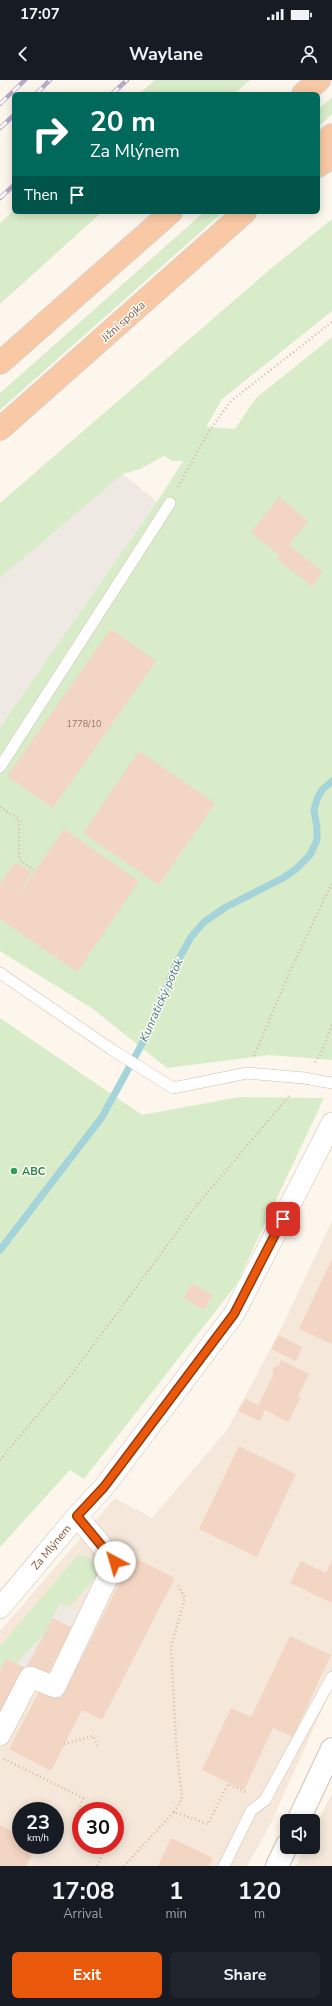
<!DOCTYPE html>
<html lang="en">
<head>
<meta charset="utf-8">
<style>
  body { margin:0; font-family:"Nunito Sans",sans-serif; background:#20242c; color:#f1f3f6; height:100vh; display:flex; flex-direction:column; font-size:15px; white-space:nowrap }
  * { box-sizing:border-box; margin:0 }
  p { font-size:13px; color:#9ea1a6 }
  .icon { flex:none; width:22px; height:22px; fill:none; stroke:currentColor; stroke-width:2; stroke-linecap:round; stroke-linejoin:round }
  .map { position:relative; height:1786px; overflow:hidden }
  .drawer { display:flex; flex-direction:column; background:#171b24; flex:1 }
  .drawer>* { flex:none }
  .guide { position:absolute; left:12px; top:12px; width:308px; height:122px; border-radius:6px; box-shadow:0 2px 10px #0003; background:#00695c; color:#fff; overflow:hidden }
  .tools { position:absolute; left:280px; top:1734px; display:grid; gap:8px }
  .tools a { display:grid; place-items:center; width:40px; height:40px; border-radius:6px; background:#171b24; box-shadow:0 2px 10px #0003; font-size:20px }
  .speed { position:absolute; left:12px; top:1722px; display:flex; gap:8px; font-size:20px; font-weight:700; text-align:center }
  .speed>* { display:grid; place-content:center; width:52px; height:52px; border-radius:50%; background:#171b24; box-shadow:0 2px 10px #0003; line-height:1 }
  .speed small { font-size:10px; font-weight:400 }
  .speed .limit { border:6px solid #d22; background:#fff; color:#111 }
  .pin { position:absolute; display:grid; place-items:center; width:34px; height:34px; color:#fff; margin:-17px; border-radius:8px; box-shadow:0 2px 6px #0006 }
  .me { position:absolute; width:44px; margin:-22px; rotate:321deg; stroke-linejoin:round; filter:drop-shadow(0 0 3px #0008) }
  .turn { display:flex; align-items:center; gap:14px; height:84px; padding:0 12px; font-size:18px }
  .turn .icon { width:52px; height:52px; stroke-width:2.5 }
  .turn b { display:block; font-size:28px; line-height:34px }
  .then { display:flex; align-items:center; height:38px; padding:0 12px; background:#0003; gap:8px; font-size:15px }
  .eta { display:flex; justify-content:space-evenly; align-items:center; height:68px; text-align:center }
  .eta b { font-size:24px; font-weight:700; line-height:28px }
  .button { display:flex; gap:8px; margin-top:auto; padding:8px 12px }
  .button a { flex:1; height:46px; border-radius:6px; background:#ea580c; color:#fff; font-size:16px; font-weight:700; line-height:46px; text-align:center }
  .button a+a { background:#20242c; color:#f1f3f6 }
  .status { display:flex; justify-content:space-between; align-items:center; height:28px; padding:0 20px; background:#171b24; direction:ltr }
  .status svg { height:11px; fill:currentColor }
  header { display:flex; justify-content:space-between; align-items:center; height:52px; padding:0 12px; background:#171b24; font-size:18px; font-weight:700 }
  .map>svg:first-child { display:block }
  .residential { fill:#f5e8da; fill-rule:evenodd }
  .industrial { fill:#efe9e4 }
  .green { fill:#d8ecc9; fill-rule:evenodd }
  .lines { fill:none; stroke-linecap:round; stroke-linejoin:round }
  .stream { stroke:#a5d3da; stroke-width:7 }
  .building { fill:#f3d5c3 }
  .service-casing { stroke:#d1beb0; stroke-width:12 }
  .minor-casing { stroke:#d1beb0; stroke-width:22 }
  .tertiary-casing { stroke:#d1beb0; stroke-width:24 }
  .trunk-casing { stroke:#dad1cd; stroke-width:24 }
  .path { stroke:#d9b8a5; stroke-width:2.5; stroke-dasharray:1 3; stroke-linecap:butt }
  .service { stroke:#fff; stroke-width:11 }
  .minor { stroke:#fff; stroke-width:21 }
  .tertiary { stroke:#fff; stroke-width:22 }
  .trunk { stroke:#f9c8a4; stroke-width:22 }
  .rail-casing { stroke:#b9a8c9; stroke-width:4.5 }
  .rail { stroke:#fffaf3; stroke-width:3; stroke-dasharray:9; stroke-linecap:butt }
  .route-casing { stroke:#983908; stroke-width:10 }
  .route { stroke:#ea580c; stroke-width:7 }
  .leisure-dot { fill:#2e9e5b; stroke:#fffaf3; stroke-width:1.5 }
  .labels { text-anchor:middle; stroke-width:3; stroke-linejoin:round; paint-order:stroke }
  .number-label { font-size:9px; fill:#987a6a }
  .street-label { font-size:11px; fill:#7a5c4d; stroke:#fffaf3 }
  .leisure-label { font-size:11px; font-weight:bold; fill:#27864d; stroke:#fffaf3; text-anchor:start }
  .water-label { font-size:12px; font-style:italic; fill:#437c86; stroke:#fffaf3 }
</style>
</head>
<body>
<div class="status"><b>17:07</b><svg viewBox="0 0 49 12"><path d="M0 12V9h3v3zM5 12V6h3v6zM10 12V3h3v9zM15 12V0h3v12zM26 1h20v11H26zM47 4h2v5h-2z"/></svg></div>
<header><svg class="icon" aria-label="back" viewBox="0 0 24 24"><path d="M15 5l-7 7 7 7"/></svg>Waylane<svg class="icon" aria-label="person" viewBox="0 0 24 24"><circle cx="12" cy="8" r="4"/><path d="M4 21q1-7 8-7t8 7"/></svg></header>
<div class="map">
<svg width="332" height="1786" viewBox="0 0 332 1786">
  <rect width="100%" height="100%" fill="#fdf6ec"/>
  <path class="residential" d="M332,1141V1608L269,1747L247,1786H0V1551L115,1418L152,1438L227,1350L278,1255ZM21,1731H55V1765H21ZM81,1731H115V1765H81Z
    M332,1713V1786H296L305,1767H313V1751Z"/>
  <path class="industrial" d="M123,394L157,422L0,647V498Z
    M60,1523L82,1533L48,1601L28,1593L0,1645V1591L6,1579L53,1538Z"/>
  <path class="green" d="M155,0H250L234,14H139Z
    M332,17V34L318,47V30Z
    M14,130V132H102L0,224V143Z
    M204,132H223L0,330V313Z
    M332,139V231L222,319L206,347L235,349L256,318L332,257V980L269,975L167,988L93,929L0,871V647L157,422L183,381H172L164,376L140,389L123,394L0,498V423L268,191Z
    M0,938L142,1035L239,1017L324,1018L236,1205L84,1399L70,1390L0,1467ZM192,1203L213,1215L204,1230L183,1218Z
    M78,1475C92,1475 96,1484 97,1497L69,1527L60,1523L45,1553L16,1583L6,1579L0,1591V1566Z"/>
  <g class="lines">
    <path class="stream" d="M0,1170L102,1037L148,953L176,884L191,857L204,842L226,827L283,798L296,789L310,775L317,760V748L314,730L317,719L322,710L332,701"/>
  </g>
  <path class="building" d="M279,417L308,441L289,465L323,492L312,506L277,479L280,476L251,452Z
    M111,549L156,581L53,728L7,696Z
    M139,671L215,723L159,805L83,753Z
    M64,749L139,801L77,892L0,839V804L15,782L32,793L9,829Z
    M332,1179V1264L299,1249Z
    M192,1203L213,1215L204,1230L183,1218Z
    M278,1255L302,1267L296,1281L271,1269Z
    M281,1280L309,1294L298,1316L301,1317L288,1342L265,1330L260,1341L238,1331L245,1319L258,1325L273,1296V1288L279,1285Z
    M239,1366L296,1394L257,1477L199,1449Z
    M133,1477L175,1498L102,1640L82,1630L51,1691L9,1669L41,1608L61,1618Z
    M332,1480V1523L290,1503L301,1481L326,1493Z
    M53,1538L72,1548L46,1598L26,1588Z
    M290,1556L331,1575L293,1657L273,1648L244,1710L202,1690L231,1628L251,1637Z
    M6,1579L26,1588L0,1639V1591Z
    M0,1745L21,1756V1765H37L26,1786H0Z
    M171,1758L213,1778L209,1786H158Z"/>
  <g class="lines">
    <g class="service-casing">
      <path id="service" d="M0,687L170,423
        M0,893L111,969L173,1008L247,993L304,998L332,1003
        M224,1786L251,1731L265,1720L332,1597"/>
    </g>
    <g class="minor-casing">
      <path id="minor" d="M0,1528L77,1436L104,1407L234,1234L332,1043
        M0,1655L30,1597L55,1607L115,1482L77,1436"/>
    </g>
    <g class="tertiary-casing">
      <path id="tertiary" d="M298,1741L332,1669
        M277,1786L287,1765"/>
    </g>
    <g class="trunk-casing">
      <path id="trunk" d="M303,14L319,0
        M318,67L332,55
        M318,86L332,77
        M0,283L171,132
        M0,349L245,132"/>
    </g>
    <path class="path" d="M178,407L209,351L231,321L332,242
      M0,727L19,739V779L35,791
      M254,976L292,887L332,803
      M315,982L321,974L332,944
      M0,1380L72,1294L196,1126L289,1016
      M64,1664L93,1656L98,1668
      M4,1679L83,1718L73,1748L81,1753
      M174,1732L182,1719L176,1662L171,1567L185,1518L178,1505
      M97,1786L106,1766L103,1765
      M124,1786L174,1732L208,1744L228,1704L246,1712"/>
    <use href="#service" class="service"/>
    <use href="#minor" class="minor"/>
    <use href="#tertiary" class="tertiary"/>
    <use href="#trunk" class="trunk"/>
    <g class="rail-casing">
      <path id="rail" d="M36,14L50,0
        M112,14L127,0
        M0,24L25,0
        M0,48L14,35
        M0,118L14,105"/>
    </g>
    <use href="#rail" class="rail"/>
  </g>
  <g class="lines">
    <g class="route-casing">
      <path id="route" d="M115,1482L77,1436L104,1407L234,1234L283,1139"/>
    </g>
    <use href="#route" class="route"/>
  </g>
  <circle class="leisure-dot" cx="14" cy="1091" r="4"/>
  <g class="labels">
    <g class="number-label">
      <text x="84" y="647">1778/10</text>
    </g>
    <g class="street-label">
      <text transform="translate(123 241) rotate(-42)" y="4">Jižní spojka</text>
      <text transform="translate(51 1467) rotate(-50)" y="4">Za Mlýnem</text>
    </g>
    <g class="leisure-label">
      <text x="22" y="1095">ABC</text>
    </g>
    <g class="water-label">
      <text transform="translate(161 920) rotate(-66)" y="4">Kunratický potok</text>
    </g>
  </g>
</svg>
<div class="tools">
<a><svg class="icon" aria-label="sound" viewBox="0 0 24 24"><path d="M4 9h4l5-4v14l-5-4H4zM17 9q2 3 0 6"/></svg></a>
</div>
<div class="speed"><div>23<small>km/h</small></div><div class="limit">30</div></div>
<div class="pin" style="left:283px;top:1139px;background:#d93025"><svg class="icon" aria-label="arrive" viewBox="0 0 24 24"><path d="M6 21V4h12l-3 4 3 4H6"/></svg></div>
<svg class="me" style="left:115px;top:1482px" viewBox="-20 -20 40 40"><circle r="19" fill="#fff"/><path d="M0-13L10 11 0 6-10 11z" fill="#ea580c"/></svg>
<div class="guide">
<div class="turn"><svg class="icon" aria-label="right" viewBox="0 0 24 24"><path d="M7 20v-9h11M14 6l5 5-5 5"/></svg><div><b>20 m</b>Za Mlýnem</div></div>
<div class="then">Then<svg class="icon" aria-label="arrive" viewBox="0 0 24 24"><path d="M6 21V4h12l-3 4 3 4H6"/></svg></div>
</div>
</div>
<section class="drawer">
<div class="eta">
<div><b>17:08</b><p>Arrival</p></div>
<div><b>1</b><p>min</p></div>
<div><b>120</b><p>m</p></div>
</div>
<div class="button"><a>Exit</a><a>Share</a></div>
</section>
</body>
</html>
